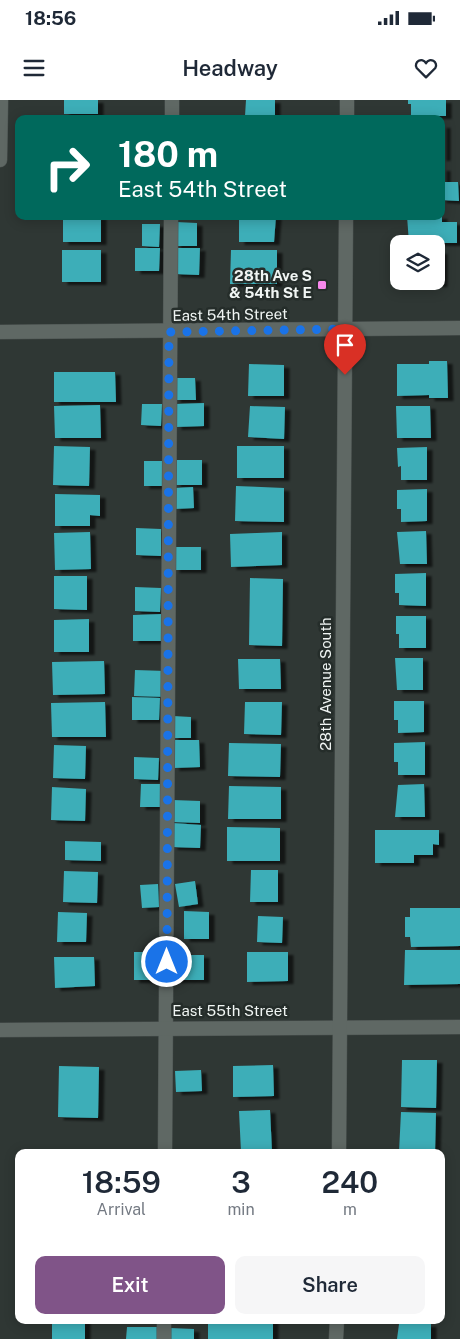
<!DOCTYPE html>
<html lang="en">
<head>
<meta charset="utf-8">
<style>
  body { margin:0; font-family:"Public Sans",sans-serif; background:#f6f6f7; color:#1f2937; height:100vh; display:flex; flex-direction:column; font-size:19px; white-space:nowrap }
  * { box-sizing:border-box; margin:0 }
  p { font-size:16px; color:#747a83 }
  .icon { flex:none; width:28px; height:28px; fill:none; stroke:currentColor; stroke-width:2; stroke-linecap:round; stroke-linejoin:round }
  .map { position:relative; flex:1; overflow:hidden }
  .drawer { position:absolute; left:15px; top:1049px; width:430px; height:175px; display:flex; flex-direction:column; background:#fff; border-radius:10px; box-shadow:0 2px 12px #0003 }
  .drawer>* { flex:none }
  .guide { position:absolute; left:15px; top:15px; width:430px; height:105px; border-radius:10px; box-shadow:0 2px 12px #0003; background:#00695c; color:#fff; overflow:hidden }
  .buttons { position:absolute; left:390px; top:135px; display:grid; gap:10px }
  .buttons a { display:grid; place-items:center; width:55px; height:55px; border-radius:10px; background:#fff; box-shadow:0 2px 12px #0003; font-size:25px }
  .pin { position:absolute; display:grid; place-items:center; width:42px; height:42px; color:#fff; margin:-51px -21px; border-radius:50% 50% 50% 0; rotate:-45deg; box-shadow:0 0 5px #0007 }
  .pin .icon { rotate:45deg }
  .me { position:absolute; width:55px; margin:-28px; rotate:0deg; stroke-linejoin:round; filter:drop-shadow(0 0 4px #0008) }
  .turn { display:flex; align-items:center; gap:18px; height:105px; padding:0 20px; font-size:22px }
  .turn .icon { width:65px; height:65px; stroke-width:2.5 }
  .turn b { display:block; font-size:35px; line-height:42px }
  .eta { display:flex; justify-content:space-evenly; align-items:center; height:85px; text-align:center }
  .eta b { font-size:30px; font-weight:600; line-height:35px }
  .cta { display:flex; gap:10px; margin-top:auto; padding:10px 20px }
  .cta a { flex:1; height:58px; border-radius:10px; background:#805488; color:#fff; font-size:20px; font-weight:600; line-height:58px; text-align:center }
  .cta a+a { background:#f6f6f7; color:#1f2937 }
  .status { display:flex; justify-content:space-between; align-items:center; height:35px; padding:0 25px; background:#fff; direction:ltr }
  .status svg { height:14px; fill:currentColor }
  header { display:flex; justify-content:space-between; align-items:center; height:65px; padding:0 20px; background:#fff; font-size:22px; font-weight:600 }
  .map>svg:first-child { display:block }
  .building { fill:#3caeb8; filter:url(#shadow) }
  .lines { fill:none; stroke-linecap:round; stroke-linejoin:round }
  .service-casing { stroke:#4b5250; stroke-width:15 }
  .minor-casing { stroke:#4b5250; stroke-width:15 }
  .tertiary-casing { stroke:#4b5250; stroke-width:15 }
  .service { stroke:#5f6864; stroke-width:14 }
  .minor { stroke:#5f6864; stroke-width:14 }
  .tertiary { stroke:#5f6864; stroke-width:14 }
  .route { stroke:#1a73e8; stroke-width:9; stroke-dasharray:0 16.2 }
  .poi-dot { fill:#f788eb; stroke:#252d2a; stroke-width:2 }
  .labels { text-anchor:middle; stroke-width:5; stroke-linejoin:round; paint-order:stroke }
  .poi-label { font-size:15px; font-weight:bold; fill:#f0f5f3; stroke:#252d2a; text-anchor:end }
  .street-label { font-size:15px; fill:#f0f5f3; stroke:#252d2a }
</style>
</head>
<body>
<div class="status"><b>18:56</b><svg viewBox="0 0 49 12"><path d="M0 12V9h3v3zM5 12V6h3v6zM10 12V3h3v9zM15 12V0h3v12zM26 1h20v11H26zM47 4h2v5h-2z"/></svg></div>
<header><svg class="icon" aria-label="menu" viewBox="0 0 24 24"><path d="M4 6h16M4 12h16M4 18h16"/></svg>Headway<svg class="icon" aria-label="heart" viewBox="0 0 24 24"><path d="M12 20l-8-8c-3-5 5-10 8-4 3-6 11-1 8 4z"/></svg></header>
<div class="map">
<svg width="460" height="1239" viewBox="0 0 460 1239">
  <defs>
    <filter id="shadow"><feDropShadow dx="5.5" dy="3" stdDeviation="1" flood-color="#0009"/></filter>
  </defs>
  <rect width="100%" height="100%" fill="#2f3734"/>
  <path class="building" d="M64,0H98V14H64Z
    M246,0H275V16H245Z
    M408,0H446V16H411V4H408Z
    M441,25H445V58H441Z
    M441,68H445V82H458L459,101L441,100Z
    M63,116H101V142H63Z
    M239,116H276L274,142H239Z
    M407,116H442V122H457V143H409Z
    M176,122L197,123V146H175Z
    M142,124H160L159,147L142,146Z
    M135,148H160L159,171H135Z
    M175,148H200L199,175L175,174Z
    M62,150H101V182H62Z
    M231,150H277V184H230Z
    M436,151H442V184H409V181H436Z
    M429,261H447L448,298H429V295L397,296V264H429Z
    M249,264L284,265V296H248Z
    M54,272H115L116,302H54Z
    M175,278H195L196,300H175Z
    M204,303V326L176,327L175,304Z
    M142,304H162L161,326L141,325Z
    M100,305L101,338H55L54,306Z
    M250,306L285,307L284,339L248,337Z
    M396,306H430L431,338H397Z
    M54,346L90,347L89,386L53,385Z
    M237,346H284V378H237Z
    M427,347V380H401V366L398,367L397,348Z
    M175,360H202V385H175Z
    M144,361H162V386H144Z
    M236,386L284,388V422L235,421Z
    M193,387L194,408L175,409L174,388Z
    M427,389V421L401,422V409H397V390Z
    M55,394L100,395V416L90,415V426H55Z
    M136,428L161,429V456L136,455Z
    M426,431L427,464H400L397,432Z
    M90,432L91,469L55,470L54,433Z
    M282,432V465L231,467L230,434Z
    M175,447H201V470H174Z
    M426,473V506L399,505V493H395V474Z
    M54,476H87V510L54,509Z
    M250,478L283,479L282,546L249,545Z
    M135,487L161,488L160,512L135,511Z
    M162,514V541H133V515Z
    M396,516H426V548H399V534H396Z
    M89,519V552H54V520Z
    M395,558H423V590H397Z
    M238,559H280L281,589H239Z
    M104,561L105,594L53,595L52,562Z
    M135,570L166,571V597L134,596Z
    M132,597L160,598L159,620H132Z
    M394,601H424V632L398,633V620H394Z
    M105,602L106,637H52L51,603Z
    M245,602H282L281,635L244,634Z
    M173,616L191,617V638H173Z
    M173,640H199L200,667L174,668Z
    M425,642V675H398V662H394V643Z
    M229,643L281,644L280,677L228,676Z
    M54,645L86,646L85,679L53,678Z
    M134,657L159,658L158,680L134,679Z
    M141,684H160V707H140Z
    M424,684L425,717H395L398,685Z
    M229,686L281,687V719H228Z
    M52,687L86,689L85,721L51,720Z
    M173,700L200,701V723L173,722Z
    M173,723L201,725L200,748L172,747Z
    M227,727L280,728V761H227Z
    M375,730H439V745L433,744V755H414V763H375Z
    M65,741L101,742V761L65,760Z
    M251,770H278V802H250Z
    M64,771L98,772L97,803L63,802Z
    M195,781L198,804L179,807L175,784Z
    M158,784L159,807L142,808L140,785Z
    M410,808H460V846L411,847L410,837H405V817H410Z
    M184,811L209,812V839H184Z
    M58,812L87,813L86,842H57Z
    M258,816L283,817L282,843L257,842Z
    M405,850H460V884L404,885Z
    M134,852H159L160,880H134Z
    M247,852H288V881L247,882Z
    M175,855H204V880H175Z
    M54,857H94L95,886L55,888Z
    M402,960H437L436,1008L401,1007Z
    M273,965L274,996L233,997V966Z
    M59,966L99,967L98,1018L58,1017Z
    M201,970L202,991L176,992L175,971Z
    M270,1010L272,1052H241L239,1011Z
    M401,1012L436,1013L435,1052H399Z
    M52,1220H85V1239H52Z
    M208,1220H273V1239H208Z
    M399,1224H431V1239H397Z
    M127,1227H157V1239H126Z
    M170,1228L194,1229V1239H170Z"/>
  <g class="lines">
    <g class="service-casing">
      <path id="service" d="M172,19V0
        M165,1052L171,116
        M164,1239V1220"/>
    </g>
    <g class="minor-casing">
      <path id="minor" d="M0,60L1,0
        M0,232L346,229
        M0,930L460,927"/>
    </g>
    <g class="tertiary-casing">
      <path id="tertiary" d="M347,19V0
        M346,229L460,228
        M339,1052L346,116
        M336,1239L337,1220"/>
    </g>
    <use href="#service" class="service"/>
    <use href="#minor" class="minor"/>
    <use href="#tertiary" class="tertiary"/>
  </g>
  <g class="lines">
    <path class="route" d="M167,862L169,232L346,229L345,275"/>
  </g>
  <rect class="poi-dot" x="317" y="180" width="10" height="10" rx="2.5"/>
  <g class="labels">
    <g class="poi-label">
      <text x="312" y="181">28th Ave S<tspan x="312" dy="17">&amp; 54th St E</tspan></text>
    </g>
    <g class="street-label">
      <text transform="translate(230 215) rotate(-1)" y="5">East 54th Street</text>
      <text transform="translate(326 584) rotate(-90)" y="5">28th Avenue South</text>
      <text x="230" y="916">East 55th Street</text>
    </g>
  </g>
</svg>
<div class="buttons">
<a><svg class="icon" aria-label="layers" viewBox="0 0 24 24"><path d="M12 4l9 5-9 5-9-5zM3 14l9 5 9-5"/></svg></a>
</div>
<div class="pin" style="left:345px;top:275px;background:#d93025"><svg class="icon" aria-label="arrive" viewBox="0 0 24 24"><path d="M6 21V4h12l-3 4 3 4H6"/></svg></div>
<svg class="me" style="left:167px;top:862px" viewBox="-20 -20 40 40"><circle r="17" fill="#1a73e8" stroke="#fff" stroke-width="3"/><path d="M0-11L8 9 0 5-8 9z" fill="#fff"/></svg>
<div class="guide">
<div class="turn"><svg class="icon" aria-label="right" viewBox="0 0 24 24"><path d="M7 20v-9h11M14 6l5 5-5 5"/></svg><div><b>180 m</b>East 54th Street</div></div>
</div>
<section class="drawer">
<div class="eta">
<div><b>18:59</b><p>Arrival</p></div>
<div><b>3</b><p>min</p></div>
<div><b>240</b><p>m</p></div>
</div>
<div class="cta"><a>Exit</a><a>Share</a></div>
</section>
</div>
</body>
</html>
